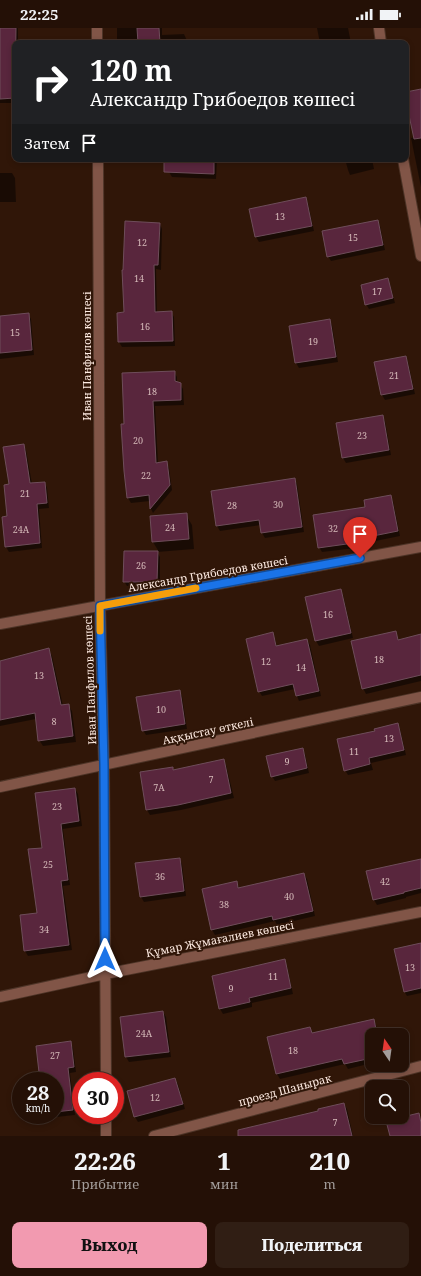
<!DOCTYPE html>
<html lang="ru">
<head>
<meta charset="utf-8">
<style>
  body { margin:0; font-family:"Noto Serif",serif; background:#301e14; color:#f1f3f6; height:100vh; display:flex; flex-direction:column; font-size:15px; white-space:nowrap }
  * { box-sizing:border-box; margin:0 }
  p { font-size:13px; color:#a39d9b }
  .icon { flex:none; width:22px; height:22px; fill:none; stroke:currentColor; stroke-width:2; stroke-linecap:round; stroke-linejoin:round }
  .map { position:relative; height:1108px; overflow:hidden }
  .drawer { display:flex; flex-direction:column; background:#241006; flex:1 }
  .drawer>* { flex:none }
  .banner { position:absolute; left:12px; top:12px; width:397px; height:122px; border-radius:8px; box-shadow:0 2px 6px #0003,0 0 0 1px #413028; background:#202124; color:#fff; overflow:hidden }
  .needle { width:26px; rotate:347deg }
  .tools { position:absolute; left:365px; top:1000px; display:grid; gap:8px }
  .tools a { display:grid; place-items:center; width:44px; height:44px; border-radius:8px; background:#241006; box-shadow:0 2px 6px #0003,0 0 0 1px #413028; font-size:20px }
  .speed { position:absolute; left:12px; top:1044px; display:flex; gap:8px; font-size:20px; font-weight:700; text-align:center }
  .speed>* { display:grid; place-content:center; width:52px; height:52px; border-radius:50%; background:#241006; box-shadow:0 2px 6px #0003,0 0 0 1px #413028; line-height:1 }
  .speed small { font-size:10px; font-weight:400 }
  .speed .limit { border:6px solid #d22; background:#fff; color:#111 }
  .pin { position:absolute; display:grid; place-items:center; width:34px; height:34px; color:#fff; margin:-41px -17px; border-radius:50% 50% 50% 0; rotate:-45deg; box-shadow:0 0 4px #0007 }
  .pin .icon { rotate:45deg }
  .me { position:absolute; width:44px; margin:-22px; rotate:0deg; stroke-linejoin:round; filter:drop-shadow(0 0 3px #0008) }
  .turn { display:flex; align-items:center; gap:14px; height:84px; padding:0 12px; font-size:18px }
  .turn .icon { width:52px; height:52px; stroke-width:2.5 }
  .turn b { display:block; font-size:28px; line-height:34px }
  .then { display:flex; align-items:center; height:38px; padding:0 12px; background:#0003; gap:8px; font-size:15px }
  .eta { display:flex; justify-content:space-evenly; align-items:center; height:68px; text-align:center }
  .eta b { font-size:24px; font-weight:800; line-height:28px }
  .cta { display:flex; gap:8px; margin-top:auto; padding:8px 12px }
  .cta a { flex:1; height:46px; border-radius:8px; background:#f29ab0; color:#111; font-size:16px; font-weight:800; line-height:46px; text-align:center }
  .cta a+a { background:#301e14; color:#f1f3f6 }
  .status { display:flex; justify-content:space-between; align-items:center; height:28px; padding:0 20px; background:#241006; direction:ltr }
  .status svg { height:11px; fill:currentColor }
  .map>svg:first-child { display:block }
  .shadow { fill:#0007 }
  .building { fill:#59263d; stroke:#6e4d5a }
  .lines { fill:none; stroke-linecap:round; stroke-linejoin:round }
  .street-casing { stroke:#4d3427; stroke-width:12 }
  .street { stroke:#815547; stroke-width:10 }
  .route-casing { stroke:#114b97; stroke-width:10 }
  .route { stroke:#1a73e8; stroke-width:7 }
  .slow { stroke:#f59e0b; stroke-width:7 }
  .labels { text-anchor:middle; stroke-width:4; stroke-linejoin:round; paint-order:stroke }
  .number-label { font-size:9px; fill:#d5bab9 }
  .street-label { font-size:11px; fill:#feebe2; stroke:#301608 }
</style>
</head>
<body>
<div class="status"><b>22:25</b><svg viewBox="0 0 49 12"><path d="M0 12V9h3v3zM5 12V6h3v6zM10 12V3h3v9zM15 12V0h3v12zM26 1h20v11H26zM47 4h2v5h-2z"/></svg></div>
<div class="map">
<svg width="421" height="1108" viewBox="0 0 421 1108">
  <rect width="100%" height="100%" fill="#301608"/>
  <path class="shadow" d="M0,0H18V15H15V75H0Z
    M117,0H162V7L184,6L188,15H117Z
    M317,0H348L351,15H320Z
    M421,62V159L411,110L415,109L406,68V65Z
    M170,131H217L216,151L172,149L169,144Z
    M345,131H372L374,141L350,147L348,142Z
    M0,145H12L15,150L16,174H0Z
    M305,170L308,175L314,203L259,214L256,209L250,182Z
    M377,193L380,198L385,222L331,233L328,228Z
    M160,196L162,201L161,242L156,241L157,285L171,284L174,289L175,318L122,319L119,314L125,285Z
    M388,251L390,256L395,275L369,281L366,276Z
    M28,286L31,291L34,327L0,331V289Z
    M329,292L332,297L338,334L299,340L296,335L290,299Z
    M406,329L408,334L415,366L385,372L382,367L376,335Z
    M174,344L177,349V355L180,356L183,361L184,377L155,378L158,435L166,434L169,440L172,462L153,485L151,481L150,473L131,475L128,470L125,443V397Z
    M382,388L385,393L391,427L346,435L343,430Z
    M23,417L26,422L32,456L45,455L47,460L49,480L39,481L42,520L9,524L6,519L8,489Z
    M294,451L297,456L304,504L265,510L262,505L261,497L220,503L217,498Z
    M390,468L393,473L400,508L356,517V520L322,524L319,519L366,480Z
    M186,487L192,497L194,521L157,524L160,529V559L127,558L124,553L125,524H159L153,514Z
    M340,562L343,567L353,610L319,618L316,613L306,570Z
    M395,604L399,612L421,607V653L366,666L363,660Z
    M272,606L275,611L277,619L307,612L310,617L321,668L299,673L297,668L295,661L262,668L259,663Z
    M49,622L52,628L63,678L68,677L72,683L76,714L43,718L39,712L36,691L0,698V634Z
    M179,663L182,668L187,701L146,707L143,702Z
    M397,696L400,701L406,727L371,735L373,742L348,747L345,742L376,703Z
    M302,721L305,726L309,745L275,753L272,748Z
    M223,732L226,737L234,770L181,782L150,787L147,782L142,745L172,740L174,743Z
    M75,761L78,766L82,798L63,801L70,857L63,858L72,922L28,928L25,923L21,888L38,885L43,821Z
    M179,831L182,836L186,868L144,874L141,869Z
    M421,831V865L406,869V870L377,877L374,872L367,844Z
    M304,846L307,851L315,888L277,897L275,893L215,907L212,902L203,862L236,854L240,861Z
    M421,916V965L407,968L404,963Z
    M284,932L287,938L293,966L252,975V979L223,986L220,981L213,949Z
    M163,984L166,989L171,1029L129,1034L126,1029Z
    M373,992L376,997L378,1007H372V1035L348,1041L345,1036L280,1051L277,1046L269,1010L310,1000L313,1006Z
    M70,1014L73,1020L76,1044L70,1045L75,1087L47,1090L45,1087H55V1053L40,1052H41Z
    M175,1051L178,1056L185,1081L138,1094L135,1089L128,1064Z
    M344,1076L347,1081L353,1108H268L319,1084Z"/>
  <path class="building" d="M0,0H16L15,70L0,71Z
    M137,0H159L160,15H138Z
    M421,61V110L414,111L406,73V64Z
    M164,131H214V146L164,144Z
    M306,169L312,198L255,209L249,181Z
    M378,192L383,217L327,229L322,203Z
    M125,193L160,195L158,237H154L155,284L172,283L173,313L118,314L117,285L124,284L122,242H123Z
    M388,250L393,270L365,277L361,257Z
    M29,285L32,322L0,325V288Z
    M330,291L336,329L295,335L289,298Z
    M406,328L413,361L381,367L374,334Z
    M175,343V353L181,355V372L153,373L156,435L167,433L170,457L150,481L149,467L127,470L124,443L121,396H124L122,345Z
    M383,387L389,422L342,430L336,395Z
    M24,416L30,455L45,454L47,475L37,476L40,515L5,519L2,489L7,488L4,457L9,456L3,419Z
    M295,450L302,499L261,505L259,492L216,498L211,463Z
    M391,467L398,503L353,512L354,515L318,520L313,487L365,479L364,472Z
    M187,485L189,511L152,514L150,488Z
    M124,523H158L157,554H123Z
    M341,561L351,605L315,613L305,569Z
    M396,603L398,612L421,606V647L362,661L351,613Z
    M273,604L276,618L307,611L319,663L296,668L293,656L258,664L246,611Z
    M49,620L61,677L69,676L73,708L38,713L35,685L0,692V633Z
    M180,662L185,696L142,703L136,669Z
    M398,695L404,722L369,730L370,736L344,743L337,711L375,703L374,701Z
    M303,720L307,740L271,749L266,728Z
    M224,731L231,765L178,777L146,782L140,744L173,739V742Z
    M75,760L79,793L61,796L68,852L61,853L69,917L24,923L20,887L37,885L28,821L42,820L35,765Z
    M180,830L184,863L140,869L135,835Z
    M421,831V860L404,864V865L373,872L366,843Z
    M304,845L313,883L273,892L272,888L211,902L202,861L237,853L238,860Z
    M421,915V960L404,964L394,921Z
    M285,931L291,960L249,970L250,974L219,981L212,948Z
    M163,983L169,1024L125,1029L120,989Z
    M374,991L377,1007H372V1030L344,1036L342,1031L276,1046L267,1009L310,999L312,1005Z
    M71,1013L74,1039L68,1040L73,1082L55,1084V1053H40L36,1018Z
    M175,1050L183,1076L134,1089L127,1063Z
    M344,1075L352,1108H238V1102L318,1083V1081Z
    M419,1085L421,1095V1108H390L386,1093Z"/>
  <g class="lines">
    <g class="street-casing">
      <path id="street" d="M97,0V15
        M379,0L381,15
        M98,131L100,577L104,737L106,1053
        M403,131L421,228
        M0,596L421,519
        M0,759L421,669
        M0,969L105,946L421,884
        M106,1087V1108
        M154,1108L421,1038"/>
    </g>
    <use href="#street" class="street"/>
  </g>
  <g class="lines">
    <g class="route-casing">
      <path id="route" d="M105,931L104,737L100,578L360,530"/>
    </g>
    <use href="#route" class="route"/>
    <path class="slow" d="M100,603V578L196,560"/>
  </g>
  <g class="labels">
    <g class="number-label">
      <text x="280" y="192">13</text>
      <text x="353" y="213">15</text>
      <text x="142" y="218">12</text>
      <text x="139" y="254">14</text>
      <text x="377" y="267">17</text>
      <text x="145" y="302">16</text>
      <text x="15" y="308">15</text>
      <text x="313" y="317">19</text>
      <text x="394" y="351">21</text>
      <text x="152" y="367">18</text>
      <text x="362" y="411">23</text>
      <text x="138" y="416">20</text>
      <text x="146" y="451">22</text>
      <text x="25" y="469">21</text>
      <text x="278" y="480">30</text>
      <text x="232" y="481">28</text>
      <text x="170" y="503">24</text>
      <text x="333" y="504">32</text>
      <text x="21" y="505">24А</text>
      <text x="141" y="541">26</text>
      <text x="328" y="590">16</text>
      <text x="379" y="635">18</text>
      <text x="266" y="637">12</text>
      <text x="301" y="643">14</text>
      <text x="39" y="651">13</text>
      <text x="161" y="685">10</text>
      <text x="54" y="697">8</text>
      <text x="389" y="714">13</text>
      <text x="354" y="727">11</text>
      <text x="287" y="737">9</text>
      <text x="211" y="755">7</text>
      <text x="159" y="763">7А</text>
      <text x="57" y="782">23</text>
      <text x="48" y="840">25</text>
      <text x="160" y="852">36</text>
      <text x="385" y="857">42</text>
      <text x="289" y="872">40</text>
      <text x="224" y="880">38</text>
      <text x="44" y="905">34</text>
      <text x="410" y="943">13</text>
      <text x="273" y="952">11</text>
      <text x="231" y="964">9</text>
      <text x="144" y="1009">24А</text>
      <text x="293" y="1026">18</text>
      <text x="55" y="1031">27</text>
      <text x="155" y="1073">12</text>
      <text x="335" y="1098">7</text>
    </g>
    <g class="street-label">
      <text transform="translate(87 328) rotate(-90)" y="4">Иван Панфилов көшесі</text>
      <text transform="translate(208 546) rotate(-10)" y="4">Александр Грибоедов көшесі</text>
      <text transform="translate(90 652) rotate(-92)" y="4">Иван Панфилов көшесі</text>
      <text transform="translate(208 703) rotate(-12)" y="4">Аққыстау өткелі</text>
      <text transform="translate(220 911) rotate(-11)" y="4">Құмар Жұмағалиев көшесі</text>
      <text transform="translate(285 1062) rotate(-15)" y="4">проезд Шанырак</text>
    </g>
  </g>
</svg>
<div class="tools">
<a><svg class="needle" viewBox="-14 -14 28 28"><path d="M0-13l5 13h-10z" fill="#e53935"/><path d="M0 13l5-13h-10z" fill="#a39d9b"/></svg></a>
<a><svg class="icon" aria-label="search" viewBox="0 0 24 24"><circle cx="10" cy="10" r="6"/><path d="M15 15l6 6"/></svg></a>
</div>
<div class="speed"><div>28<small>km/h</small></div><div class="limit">30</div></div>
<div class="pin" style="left:360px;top:530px;background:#d93025"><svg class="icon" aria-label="arrive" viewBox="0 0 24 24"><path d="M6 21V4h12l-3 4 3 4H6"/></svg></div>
<svg class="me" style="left:105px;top:931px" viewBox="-20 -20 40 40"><path d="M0-17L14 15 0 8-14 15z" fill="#1a73e8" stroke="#fff" stroke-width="4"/></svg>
<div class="banner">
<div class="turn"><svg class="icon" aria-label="right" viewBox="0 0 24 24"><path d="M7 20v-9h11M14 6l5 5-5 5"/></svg><div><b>120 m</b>Александр Грибоедов көшесі</div></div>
<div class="then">Затем<svg class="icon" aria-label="arrive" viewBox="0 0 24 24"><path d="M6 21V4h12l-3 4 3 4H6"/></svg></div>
</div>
</div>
<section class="drawer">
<div class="eta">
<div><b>22:26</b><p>Прибытие</p></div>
<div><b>1</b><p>мин</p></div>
<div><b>210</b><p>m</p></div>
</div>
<div class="cta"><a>Выход</a><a>Поделиться</a></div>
</section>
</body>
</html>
